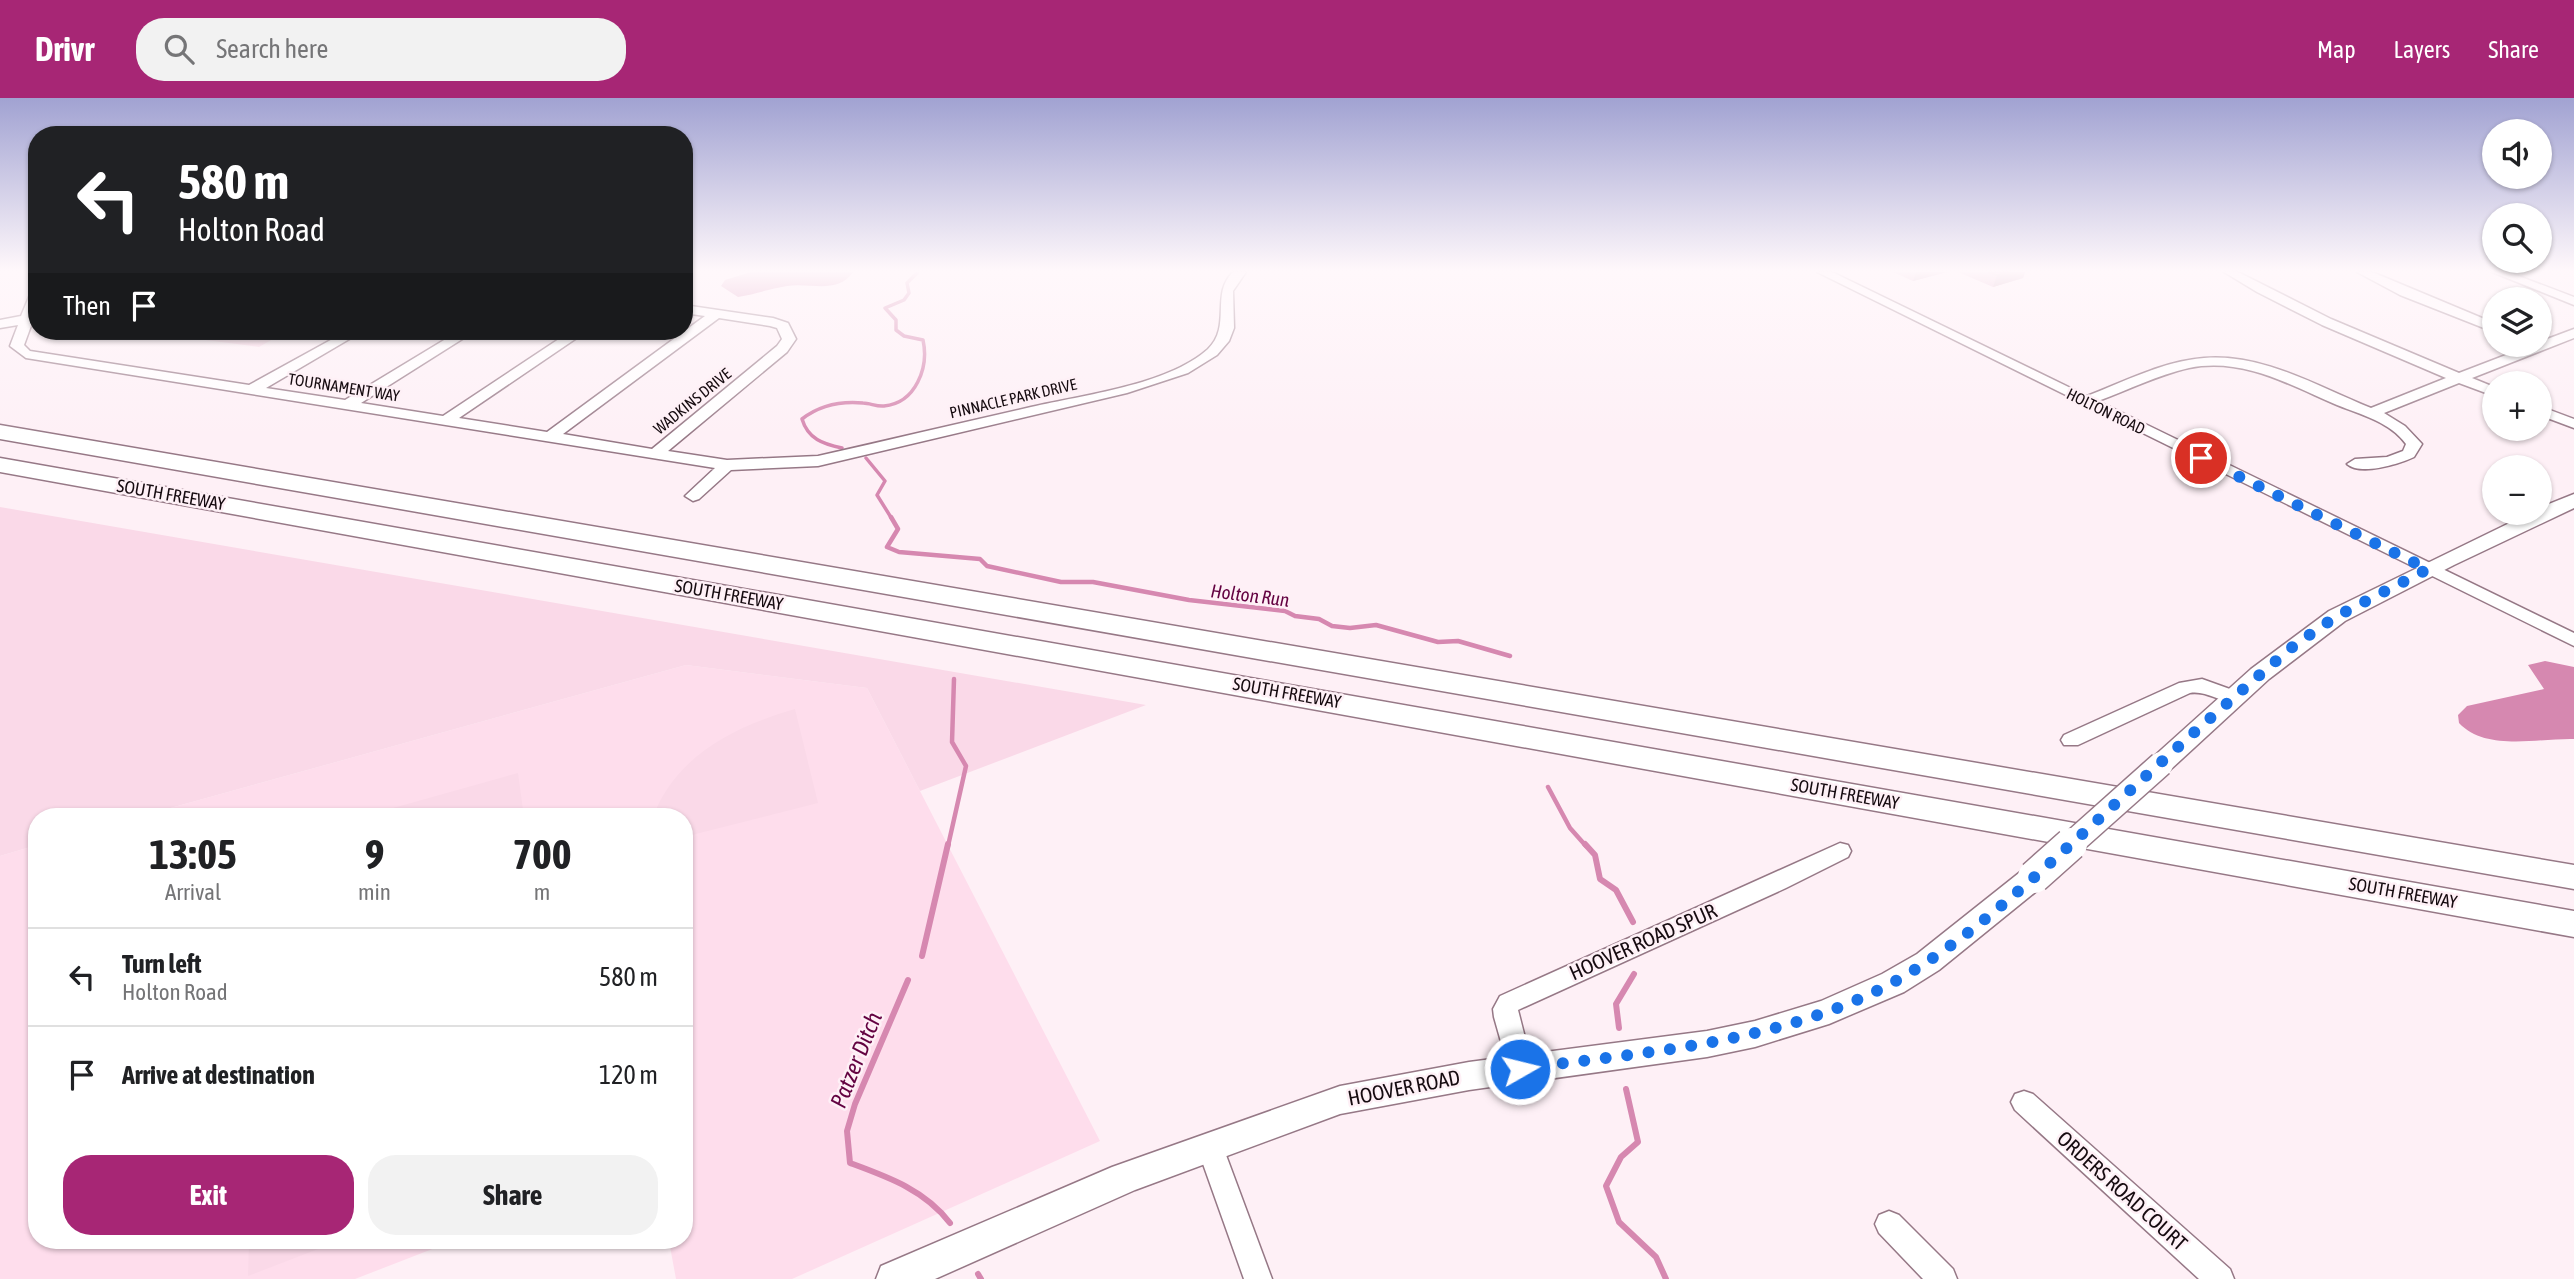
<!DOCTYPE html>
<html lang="en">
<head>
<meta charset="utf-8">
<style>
  body { margin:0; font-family:"Asap Condensed",sans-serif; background:#f2f2f2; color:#202124; height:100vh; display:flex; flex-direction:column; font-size:26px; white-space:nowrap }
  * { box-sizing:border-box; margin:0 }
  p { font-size:23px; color:#757577 }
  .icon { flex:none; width:38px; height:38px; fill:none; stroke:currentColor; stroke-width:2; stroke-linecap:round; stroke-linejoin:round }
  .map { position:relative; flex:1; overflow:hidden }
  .details { position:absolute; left:28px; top:710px; width:665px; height:441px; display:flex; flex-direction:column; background:#fff; border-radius:28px; box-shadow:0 2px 5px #0004 }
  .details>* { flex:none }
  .hud { position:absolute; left:28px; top:28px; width:665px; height:214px; border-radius:28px; box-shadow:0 2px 5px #0004; background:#202124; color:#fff; overflow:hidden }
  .buttons { position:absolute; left:2482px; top:21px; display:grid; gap:14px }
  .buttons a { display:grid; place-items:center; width:70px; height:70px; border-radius:50%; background:#fff; box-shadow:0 2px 5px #0004; font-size:35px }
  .pin { position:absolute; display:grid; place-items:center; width:60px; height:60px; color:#fff; margin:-30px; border:4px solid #fff; border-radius:50%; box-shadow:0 2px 7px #0007 }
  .me { position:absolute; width:77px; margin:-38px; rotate:82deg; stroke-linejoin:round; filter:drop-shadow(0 0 5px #0008) }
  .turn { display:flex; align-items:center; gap:24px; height:147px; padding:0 35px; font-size:32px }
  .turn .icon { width:91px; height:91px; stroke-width:2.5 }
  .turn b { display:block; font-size:49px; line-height:60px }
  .then { display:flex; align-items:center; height:66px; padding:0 35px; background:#0003; gap:14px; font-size:26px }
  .eta { display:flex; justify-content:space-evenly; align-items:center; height:119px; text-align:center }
  .eta b { font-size:42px; font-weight:700; line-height:49px }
  .button { display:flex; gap:14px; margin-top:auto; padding:14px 35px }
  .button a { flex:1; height:80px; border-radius:28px; background:#a72675; color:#fff; font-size:28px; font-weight:700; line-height:80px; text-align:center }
  .button a+a { background:#f2f2f2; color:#202124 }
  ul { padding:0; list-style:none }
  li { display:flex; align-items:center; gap:21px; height:98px; padding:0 35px; border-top:2px solid #e0e0e0 }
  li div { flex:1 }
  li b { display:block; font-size:26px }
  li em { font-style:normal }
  header { display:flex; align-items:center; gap:42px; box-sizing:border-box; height:98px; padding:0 35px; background:#a72675; color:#fff }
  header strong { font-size:33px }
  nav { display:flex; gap:38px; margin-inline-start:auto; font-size:24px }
  .search { width:490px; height:63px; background:#f2f2f2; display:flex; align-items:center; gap:18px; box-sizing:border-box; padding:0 24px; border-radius:28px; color:#757577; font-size:26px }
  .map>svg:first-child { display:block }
  .built { fill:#feddec }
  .green { fill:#fad9e8 }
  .water { fill:#d688b0 }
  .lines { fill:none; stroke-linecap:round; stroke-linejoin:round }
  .stream-far2 { stroke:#d688b0; stroke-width:3.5 }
  .stream-far1 { stroke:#d688b0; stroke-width:4.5 }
  .stream { stroke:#d688b0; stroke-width:6 }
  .minor-casing { stroke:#967886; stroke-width:3 }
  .major-casing { stroke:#967886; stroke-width:3 }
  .highway-casing { stroke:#967886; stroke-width:3 }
  .minor { fill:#fff; fill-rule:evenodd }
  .major { fill:#fff; fill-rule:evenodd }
  .highway { fill:#fff; fill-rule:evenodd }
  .major-bridge-far1-casing { stroke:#967886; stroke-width:27; stroke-linecap:butt }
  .major-bridge-casing { stroke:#967886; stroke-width:35; stroke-linecap:butt }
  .major-bridge-far1 { stroke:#fff; stroke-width:24 }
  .major-bridge { stroke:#fff; stroke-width:32 }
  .wall { fill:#d993b6 }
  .shaded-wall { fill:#b07894 }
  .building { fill:#fcabd4; stroke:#b07894; stroke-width:2 }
  .route { stroke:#1a73e8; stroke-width:12; stroke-dasharray:0 21.6 }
  .labels { text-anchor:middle; stroke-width:5; stroke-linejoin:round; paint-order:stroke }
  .far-street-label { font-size:16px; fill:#160b10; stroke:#fef0f6 }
  .street-label { font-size:18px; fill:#160b10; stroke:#fef0f6 }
  .water-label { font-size:19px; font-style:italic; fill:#630241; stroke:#fef0f6 }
  .near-street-label { font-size:21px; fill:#160b10; stroke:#fef0f6 }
  .near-water-label { font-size:23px; font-style:italic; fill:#630241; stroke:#fef0f6 }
</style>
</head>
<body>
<header>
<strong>Drivr</strong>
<div class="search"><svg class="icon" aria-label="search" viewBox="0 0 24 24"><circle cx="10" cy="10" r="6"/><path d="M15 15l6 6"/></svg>Search here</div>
<nav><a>Map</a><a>Layers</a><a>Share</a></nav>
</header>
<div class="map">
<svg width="2574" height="1181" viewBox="0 0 2574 1181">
  <rect width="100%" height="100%" fill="#fef0f6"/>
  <path class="built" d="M686,567L867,590L1100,1043L792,1181H676L669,1143H684V719H138Z
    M37,747V1143H453L355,1181H0V758Z"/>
  <path class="green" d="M136,233H287L259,249Z
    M0,409L1146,607L920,693L867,590L686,567L138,719H37V747L0,758Z
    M795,611L818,705L684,739V719H653C676,657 736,628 795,611Z
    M518,675L524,719H361Z
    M249,1143H339L248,1178Z"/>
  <path class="water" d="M751,174H853C837,197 810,184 787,188C770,191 755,196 738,199L721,188L725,182Z
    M2545,563L2574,569V641C2539,640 2486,654 2459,625L2458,617L2467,608L2544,591L2528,567Z"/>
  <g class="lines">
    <path class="stream-far2" d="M842,350C823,346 808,341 802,321C820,307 841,303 863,305C870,305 877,309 884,308C916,305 929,269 923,242L904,238L896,232V222L885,210L904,202L909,195L907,185L918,174
      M866,360L885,383L877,397L892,421"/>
    <path class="stream-far1" d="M891,419L898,431L887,449L899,454L980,461L987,468L1061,484H1093L1189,502L1285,513L1295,518L1319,521L1332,528L1350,530L1376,527L1438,544L1458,543L1510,558
      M1548,689L1570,730L1586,748
      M948,748L966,668L952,644L954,581"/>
    <path class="stream" d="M1585,746L1595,757L1600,781L1616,792L1633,824
      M922,858L948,746
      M908,882L855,1006L847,1033L850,1065C888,1079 925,1092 950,1125
      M1619,930L1616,906L1634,876
      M1626,991L1638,1044L1621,1059L1606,1088L1619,1124L1656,1159L1666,1181
      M978,1176L981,1181"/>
    <g class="minor-casing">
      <path id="minor" d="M1233,174H1246L1233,193L1234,230L1229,243L1217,257L1188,275L1127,295L818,368L731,372L699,401L693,403L685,398L715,370L26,260L10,248L18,227L0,230V222L21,218L31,194L37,190V224L32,225L24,247L30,253L249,287L347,233H363L266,290L345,302L459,233H475L361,305L443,318L571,233H587L459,320L547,334L705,218L684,215V207L773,220L788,225L796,241L787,254L668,353L727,362L818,358C889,342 960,325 1031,309C1083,297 1168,287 1208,251C1232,228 1210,196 1233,174ZM719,220L770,228L777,230L782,241L777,248L652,351L563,336Z
        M1817,174H1832L2087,298C2124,284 2163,263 2204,260C2263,255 2318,289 2371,310L2446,280L2322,227L2257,194L2224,174H2238L2331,221L2459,275L2532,247H2539V244L2574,231V240L2472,280L2494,289V298L2459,285L2384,315L2405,328L2422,346L2414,359C2399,366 2361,378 2347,366L2355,361L2387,359L2403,353L2406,346C2390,324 2362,317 2337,307C2290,287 2243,259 2189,270C2158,277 2128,292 2098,303L2574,535V548Z
        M2357,174H2372L2494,225V234L2400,197Z
        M2492,174H2508L2574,199V207Z
        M2539,308L2574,321V330L2539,317Z
        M2202,581L2241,595L2244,599L2241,603C2224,608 2208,592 2190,595L2078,647H2064L2061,642L2064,637L2179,585Z
        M1840,745L1848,747L1851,753L1848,759L1786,790L1518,912L1533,971L1529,979L1520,982L1511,979L1494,919L1493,911L1500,898Z
        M2024,993L2033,996L2230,1171L2234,1181H2199L2015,1012L2011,1004L2015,996Z
        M1210,1037L1219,1041L1223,1049L1272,1181H1244L1197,1049L1201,1041Z
        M1889,1113L1899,1117L1953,1171L1957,1181H1923L1879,1135L1875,1126L1879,1117Z"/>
    </g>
    <g class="major-casing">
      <path id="major" d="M2574,396V410L2454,467L2345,523L2269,581L2170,672L2161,675L2152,672L2148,666L2152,660L2251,571L2329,513L2530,415H2539V410Z
        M2034,768L2044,771L2048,779L2044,787L1939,872L1904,894L1829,926L1755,949L1707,959L1469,992L1340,1016L1135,1092L935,1181H876L881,1168L1112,1069L1340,988L1469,964L1707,933L1755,923L1821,903L1882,876L1917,856L2024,771Z"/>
    </g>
    <g class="highway-casing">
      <path id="highway" d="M0,327L2574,767V791L0,341Z
        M0,360L2574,813V839L0,374Z"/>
    </g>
    <use href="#minor" class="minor"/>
    <use href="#major" class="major"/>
    <use href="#highway" class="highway"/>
    <g class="major-bridge-far1-casing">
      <path id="major-bridge-far1" d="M2069,748L2161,666"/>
    </g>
    <g class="major-bridge-casing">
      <path id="major-bridge" d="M2034,779L2071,746"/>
    </g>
    <use href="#major-bridge-far1" class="major-bridge-far1"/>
    <use href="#major-bridge" class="major-bridge"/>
  </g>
  <path class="wall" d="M1893,174H1947L1913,183Z
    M1958,174H2025L2023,180L1993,189Z"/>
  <path class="shaded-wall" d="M1916,174H1947L1913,183Z
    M2010,174H2025L2023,180L1993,189L1997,177Z"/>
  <path class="building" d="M1988,174H2010L1997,177Z"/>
  <linearGradient id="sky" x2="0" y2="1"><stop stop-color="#a1a2d2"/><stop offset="0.51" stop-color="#fff8fb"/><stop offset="1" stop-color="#fff8fb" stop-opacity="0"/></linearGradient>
  <rect width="2574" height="339" fill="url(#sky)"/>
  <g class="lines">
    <path class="route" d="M1520,971C1634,955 1750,948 1857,902C1941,866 2011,800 2078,740C2150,674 2222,608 2296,546L2337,518L2428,471L2201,360"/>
  </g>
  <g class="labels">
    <g class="far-street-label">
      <text transform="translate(344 289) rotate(9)" y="6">TOURNAMENT WAY</text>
      <text transform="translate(1013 300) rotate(-13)" y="6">PINNACLE PARK DRIVE</text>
      <text transform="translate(692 303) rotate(-39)" y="6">WADKINS DRIVE</text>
      <text transform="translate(2106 313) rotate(26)" y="6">HOLTON ROAD</text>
    </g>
    <g class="street-label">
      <text transform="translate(171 397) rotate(10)" y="6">SOUTH FREEWAY</text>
      <text transform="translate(729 497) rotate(10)" y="6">SOUTH FREEWAY</text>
      <text transform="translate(1287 595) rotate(10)" y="6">SOUTH FREEWAY</text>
      <text transform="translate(1845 696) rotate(10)" y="6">SOUTH FREEWAY</text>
      <text transform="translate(2403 795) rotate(10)" y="6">SOUTH FREEWAY</text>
    </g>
    <g class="water-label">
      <text transform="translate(1250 497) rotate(7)" y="7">Holton Run</text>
    </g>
    <g class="near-street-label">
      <text transform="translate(1643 844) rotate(-24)" y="7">HOOVER ROAD SPUR</text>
      <text transform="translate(1404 990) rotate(-11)" y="7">HOOVER ROAD</text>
      <text transform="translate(2122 1093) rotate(42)" y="7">ORDERS ROAD COURT</text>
    </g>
    <g class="near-water-label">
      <text transform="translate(856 962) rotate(-68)" y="8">Patzer Ditch</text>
    </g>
  </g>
</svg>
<div class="buttons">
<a><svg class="icon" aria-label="sound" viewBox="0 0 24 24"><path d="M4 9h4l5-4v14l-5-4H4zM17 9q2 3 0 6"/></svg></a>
<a><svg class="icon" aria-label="search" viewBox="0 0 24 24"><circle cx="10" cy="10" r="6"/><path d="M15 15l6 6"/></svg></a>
<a><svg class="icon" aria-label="layers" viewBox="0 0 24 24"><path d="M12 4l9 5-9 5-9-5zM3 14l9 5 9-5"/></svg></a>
<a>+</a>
<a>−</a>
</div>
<div class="pin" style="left:2201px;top:360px;background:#d93025"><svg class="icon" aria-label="arrive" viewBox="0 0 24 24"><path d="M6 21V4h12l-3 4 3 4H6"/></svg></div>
<svg class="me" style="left:1520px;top:971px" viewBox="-20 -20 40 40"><circle r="17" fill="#1a73e8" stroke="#fff" stroke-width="3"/><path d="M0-11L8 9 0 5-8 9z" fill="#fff"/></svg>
<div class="hud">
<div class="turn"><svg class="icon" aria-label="left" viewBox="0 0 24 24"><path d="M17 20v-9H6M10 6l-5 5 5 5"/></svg><div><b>580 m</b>Holton Road</div></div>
<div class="then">Then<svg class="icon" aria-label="arrive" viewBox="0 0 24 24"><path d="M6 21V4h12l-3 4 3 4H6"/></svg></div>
</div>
<section class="details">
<div class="eta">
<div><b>13:05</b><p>Arrival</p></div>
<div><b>9</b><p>min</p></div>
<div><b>700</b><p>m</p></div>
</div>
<ul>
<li><svg class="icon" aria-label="left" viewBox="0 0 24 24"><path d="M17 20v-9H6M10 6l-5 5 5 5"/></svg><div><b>Turn left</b><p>Holton Road</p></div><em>580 m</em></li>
<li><svg class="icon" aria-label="arrive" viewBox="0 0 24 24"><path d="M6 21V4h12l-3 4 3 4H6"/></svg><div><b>Arrive at destination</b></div><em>120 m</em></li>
</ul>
<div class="button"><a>Exit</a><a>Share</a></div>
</section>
</div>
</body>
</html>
